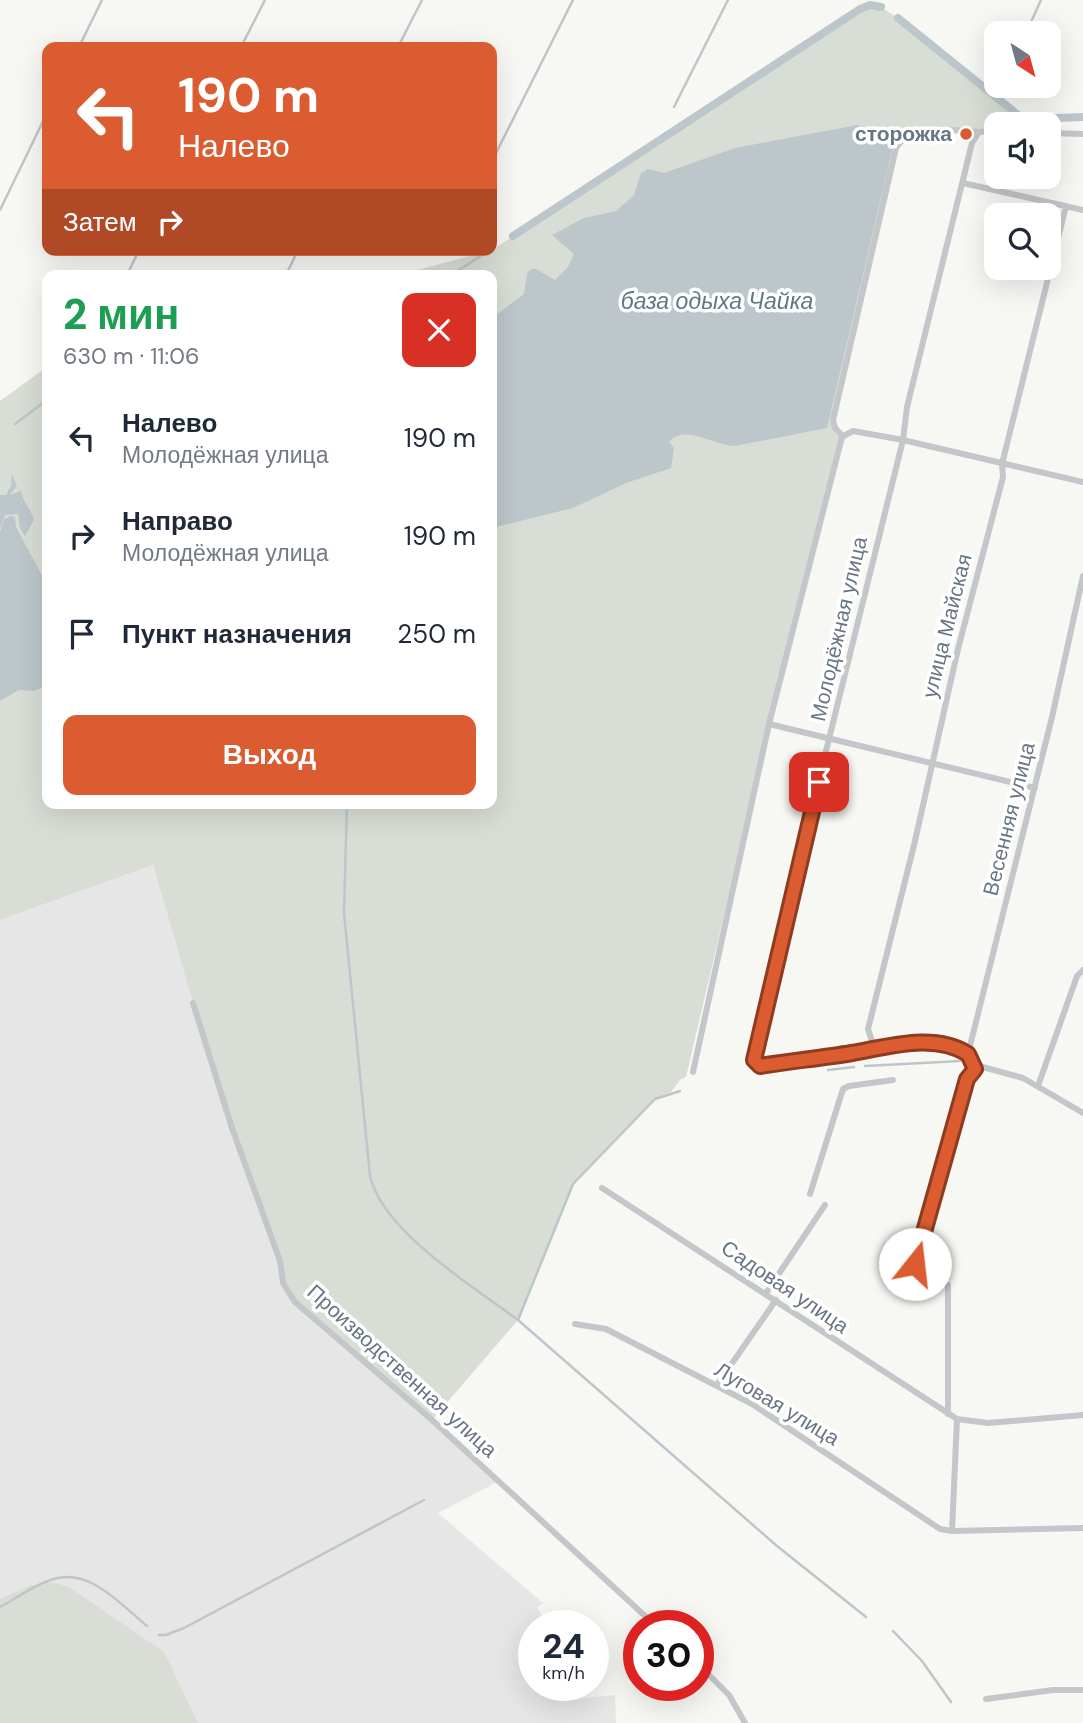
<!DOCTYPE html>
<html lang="ru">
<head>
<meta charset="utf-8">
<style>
  body { margin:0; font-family:"DM Sans",sans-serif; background:#f2f2f3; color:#1f2937; height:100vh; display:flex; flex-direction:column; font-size:26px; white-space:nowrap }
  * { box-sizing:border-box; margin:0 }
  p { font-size:23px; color:#747a83 }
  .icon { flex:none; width:38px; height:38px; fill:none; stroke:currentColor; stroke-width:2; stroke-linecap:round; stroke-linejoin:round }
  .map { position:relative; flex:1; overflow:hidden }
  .drawer { position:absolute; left:42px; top:270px; width:455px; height:539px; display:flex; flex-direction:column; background:#fff; border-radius:14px; box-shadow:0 7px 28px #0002 }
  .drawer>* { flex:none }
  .hud { position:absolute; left:42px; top:42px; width:455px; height:214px; border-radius:14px; box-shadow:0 7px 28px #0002; background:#db5c30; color:#fff; overflow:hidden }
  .needle { width:46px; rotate:144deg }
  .controls { position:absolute; left:984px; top:21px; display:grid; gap:14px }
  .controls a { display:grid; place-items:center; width:77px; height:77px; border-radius:14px; background:#fff; box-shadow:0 7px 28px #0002; font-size:35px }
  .speed { position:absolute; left:518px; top:1610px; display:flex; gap:14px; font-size:35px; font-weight:700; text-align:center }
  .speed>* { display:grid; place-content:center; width:91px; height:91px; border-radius:50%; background:#fff; box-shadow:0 7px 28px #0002; line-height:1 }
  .speed small { font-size:18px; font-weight:400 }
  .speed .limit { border:10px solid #d22; background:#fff; color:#111 }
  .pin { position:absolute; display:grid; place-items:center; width:60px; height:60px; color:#fff; margin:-30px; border-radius:14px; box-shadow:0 4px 10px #0006 }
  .me { position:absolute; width:77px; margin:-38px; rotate:16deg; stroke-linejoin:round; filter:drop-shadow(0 0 5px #0008) }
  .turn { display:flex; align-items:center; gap:24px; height:147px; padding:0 21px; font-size:32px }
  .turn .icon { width:91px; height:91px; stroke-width:2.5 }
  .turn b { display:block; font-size:49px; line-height:60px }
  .then { display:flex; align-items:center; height:66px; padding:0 21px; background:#0003; gap:14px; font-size:26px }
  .round { display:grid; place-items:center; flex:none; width:74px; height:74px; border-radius:14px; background:#f2f2f3 }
  .summary { display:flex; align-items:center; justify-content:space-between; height:119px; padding:0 21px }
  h1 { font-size:42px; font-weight:800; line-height:52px; color:#1e9e55 }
  .button { display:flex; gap:14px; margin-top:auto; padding:14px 21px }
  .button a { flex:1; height:80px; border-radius:14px; background:#db5c30; color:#fff; font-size:28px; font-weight:800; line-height:80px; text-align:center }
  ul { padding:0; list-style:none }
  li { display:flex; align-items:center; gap:21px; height:98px; padding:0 21px }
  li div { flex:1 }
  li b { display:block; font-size:26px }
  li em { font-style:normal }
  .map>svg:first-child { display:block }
  .built { fill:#e5e6e5 }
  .green { fill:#d8ded5 }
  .water { fill:#bdc6cb }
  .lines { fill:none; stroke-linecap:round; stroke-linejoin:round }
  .stream { stroke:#bdc6cb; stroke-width:2.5 }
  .canal { stroke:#bdc6cb; stroke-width:8 }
  .street { stroke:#c3c7ca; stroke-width:6 }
  .route-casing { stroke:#8e3c1f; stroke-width:18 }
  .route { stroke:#db5c30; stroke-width:12 }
  .poi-dot { fill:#db5c30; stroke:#fff; stroke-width:2.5 }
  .labels { text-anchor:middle; stroke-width:7; stroke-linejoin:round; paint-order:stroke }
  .poi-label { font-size:21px; font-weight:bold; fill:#677684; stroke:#fff; text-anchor:end }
  .street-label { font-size:21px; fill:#677684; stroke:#fff }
  .water-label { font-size:23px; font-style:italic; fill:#63777f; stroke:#fff }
</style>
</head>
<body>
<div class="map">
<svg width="1083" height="1723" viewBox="0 0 1083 1723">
  <rect width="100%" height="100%" fill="#f7f7f4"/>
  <path class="built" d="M153,865L193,1003L282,1272L499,1481L438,1513L543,1603L537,1607L547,1626H534V1685H572L574,1699L615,1695L616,1723H198L185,1697L52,1582L31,1585L0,1599V920Z"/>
  <path class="green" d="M867,6H879L898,18L1018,115L1017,124H996V131L918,130L899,143L833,420L843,436L769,724L686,1077L680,1080L671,1092L655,1099L576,1180L518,1320L432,1420L306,1314L283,1283L282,1272L193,1003L153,865L0,920V401L47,367V803H492V275H399L492,250Z
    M52,1582L69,1587L164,1652L198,1723H0V1599L31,1585Z"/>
  <path class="water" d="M857,125L882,130L892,139L893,146L827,428L735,446C714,446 685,423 669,442L674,448L671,468L626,483L573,508L492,528V318L524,294L527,274L531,269H536L555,280L568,267L574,254L552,235L584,218L616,211L634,195L641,173L648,169L664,173L735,148Z
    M12,474L17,486L9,495L21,491C23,502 31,509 34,520L25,536L20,528L18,514L5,515L0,528V495H6L11,486Z
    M11,516L15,517L16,527L46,583L44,570L47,566V686L33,691L19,690L0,701V532L4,519Z"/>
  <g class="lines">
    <path class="stream" d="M1026,33L1041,0
      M79,47L102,0
      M241,47L265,0
      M398,47L422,0
      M674,107L728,0
      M492,161L573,0
      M0,210L47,113
      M127,275L139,250
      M286,275L298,250
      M451,275L490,250
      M15,424L47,400
      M347,803L344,913L370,1176C383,1232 474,1287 518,1320L573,1184L655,1099L680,1091
      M865,1066L960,1061
      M828,1070L854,1067
      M518,1320L777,1546L866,1617
      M0,1607C17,1598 35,1584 54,1579C90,1568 121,1605 147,1626
      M893,1631L922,1661L951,1702
      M159,1635H166L184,1628L424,1500"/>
    <path class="canal" d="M898,18L1018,115L1031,119L1083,117
      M513,236L860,9L870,5L881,7"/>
    <path class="street" d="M1048,133L1083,134
      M963,183L1083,210
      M843,436L835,428L833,420L896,148C913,121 951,131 979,132
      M769,724L1035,788
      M193,1003L232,1128L280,1261L283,1283L295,1302L432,1420L656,1626
      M882,1045L872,1041L868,1029L915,841L958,649L1003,477L1002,464L1066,206
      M968,1054C934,1032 888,1047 852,1053C821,1058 791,1061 760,1066L754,1060L802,848L903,440L907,407L972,143L979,132L996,131
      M975,1069L968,1054L1052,717L1083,576
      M693,1072L769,724L842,437L853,431L903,440L1083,482
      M1038,1086L1077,976L1083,970
      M602,1188L957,1419L988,1423L1083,1415
      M810,1194L843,1089L849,1086L893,1080
      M915,1264L967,1079L972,1070L979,1066L1023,1078L1083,1113
      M766,1293L825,1205
      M575,1324L606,1329L752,1404L940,1529L952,1531L1083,1528
      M717,1385L776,1300
      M948,1414V1285
      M952,1531L957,1419
      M698,1664L729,1695L745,1723
      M986,1699L1053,1690H1083"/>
  </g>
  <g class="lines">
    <g class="route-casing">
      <path id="route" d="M819,782L754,1060L760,1066C791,1061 822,1058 852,1053C888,1047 934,1032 968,1054L975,1069L967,1079L915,1264"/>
    </g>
    <use href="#route" class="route"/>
  </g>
  <circle class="poi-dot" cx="966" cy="134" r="7"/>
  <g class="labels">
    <g class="poi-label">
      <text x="952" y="141">сторожка</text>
    </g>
    <g class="street-label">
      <text transform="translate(947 626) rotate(-76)" y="7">улица Майская</text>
      <text transform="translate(839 629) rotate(-77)" y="7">Молодёжная улица</text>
      <text transform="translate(1009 819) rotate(-76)" y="7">Весенняя улица</text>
      <text transform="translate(785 1287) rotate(34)" y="7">Садовая улица</text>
      <text transform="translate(402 1371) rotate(42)" y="7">Производственная улица</text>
      <text transform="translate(777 1404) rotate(31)" y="7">Луговая улица</text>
    </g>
    <g class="water-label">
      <text x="717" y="309">база одыха Чайка</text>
    </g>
  </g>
</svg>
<div class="controls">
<a><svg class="needle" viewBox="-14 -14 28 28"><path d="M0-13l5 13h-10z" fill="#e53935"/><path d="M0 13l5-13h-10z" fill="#747a83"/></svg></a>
<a><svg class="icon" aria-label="sound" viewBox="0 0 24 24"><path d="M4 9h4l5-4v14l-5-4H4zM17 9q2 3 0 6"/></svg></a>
<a><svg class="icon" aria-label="search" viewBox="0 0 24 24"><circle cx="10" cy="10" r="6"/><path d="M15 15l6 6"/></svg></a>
</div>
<div class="speed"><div>24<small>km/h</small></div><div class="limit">30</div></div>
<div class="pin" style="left:819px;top:782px;background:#d93025"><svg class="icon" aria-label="arrive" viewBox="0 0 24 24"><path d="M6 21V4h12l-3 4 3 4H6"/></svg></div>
<svg class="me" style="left:915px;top:1264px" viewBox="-20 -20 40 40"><circle r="19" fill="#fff"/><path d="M0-13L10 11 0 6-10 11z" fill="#db5c30"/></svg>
<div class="hud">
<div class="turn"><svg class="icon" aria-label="left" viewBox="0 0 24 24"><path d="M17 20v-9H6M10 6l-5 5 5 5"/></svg><div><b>190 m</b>Налево</div></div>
<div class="then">Затем<svg class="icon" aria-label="right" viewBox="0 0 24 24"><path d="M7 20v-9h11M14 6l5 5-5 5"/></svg></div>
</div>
<section class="drawer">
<div class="summary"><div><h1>2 мин</h1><p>630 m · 11:06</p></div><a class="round" style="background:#d93025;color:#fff"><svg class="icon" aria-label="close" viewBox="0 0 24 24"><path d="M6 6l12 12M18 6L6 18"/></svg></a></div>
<ul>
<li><svg class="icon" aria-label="left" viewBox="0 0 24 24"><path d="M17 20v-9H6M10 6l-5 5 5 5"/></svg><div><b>Налево</b><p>Молодёжная улица</p></div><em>190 m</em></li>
<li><svg class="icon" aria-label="right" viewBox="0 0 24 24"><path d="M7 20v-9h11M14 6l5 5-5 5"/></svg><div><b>Направо</b><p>Молодёжная улица</p></div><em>190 m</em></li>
<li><svg class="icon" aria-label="arrive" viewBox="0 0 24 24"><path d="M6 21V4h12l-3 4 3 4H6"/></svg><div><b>Пункт назначения</b></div><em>250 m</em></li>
</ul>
<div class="button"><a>Выход</a></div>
</section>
</div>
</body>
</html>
